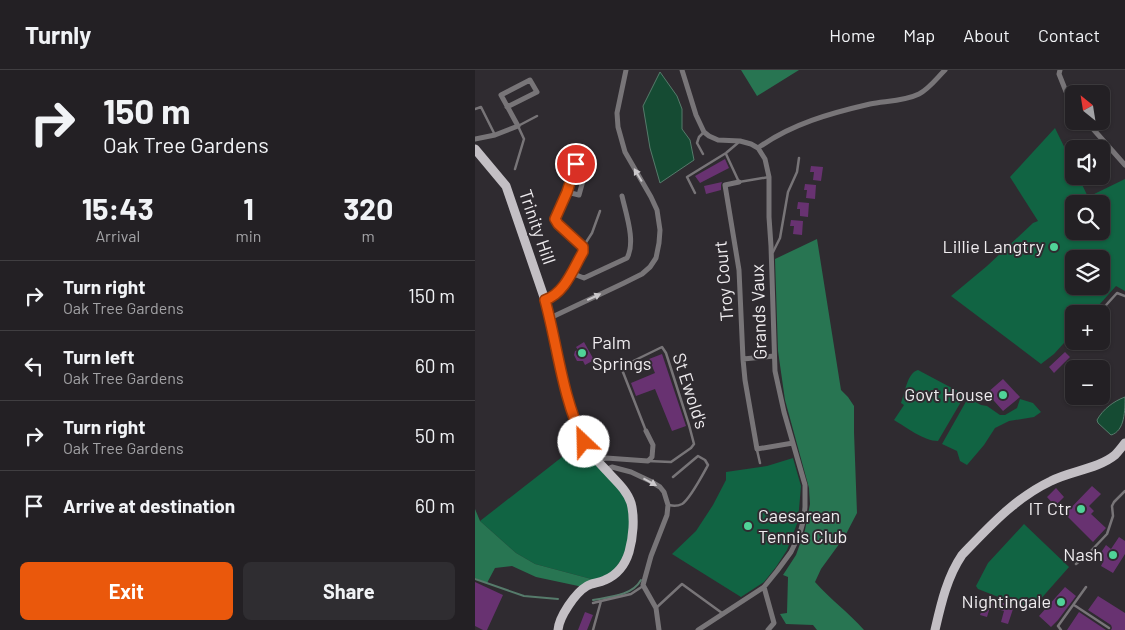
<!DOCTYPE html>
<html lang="en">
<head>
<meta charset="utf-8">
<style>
  body { margin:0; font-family:Barlow,sans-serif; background:#2f2d31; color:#f1f3f6; height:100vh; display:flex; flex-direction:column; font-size:19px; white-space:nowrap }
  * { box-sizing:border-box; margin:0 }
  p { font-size:16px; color:#a3a3a6 }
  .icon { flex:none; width:28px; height:28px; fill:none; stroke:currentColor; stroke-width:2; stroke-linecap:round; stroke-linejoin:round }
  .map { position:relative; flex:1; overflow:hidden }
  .details { display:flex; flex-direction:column; background:#232024; width:475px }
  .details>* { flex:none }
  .hud { background:#232024; color:#f1f3f6; overflow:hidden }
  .needle { width:32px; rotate:330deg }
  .fabs { position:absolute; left:590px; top:15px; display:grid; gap:10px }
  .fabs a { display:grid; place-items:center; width:45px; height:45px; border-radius:8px; background:#232024; box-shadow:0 1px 4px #0004,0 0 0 1px #403e41; font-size:25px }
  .pin { position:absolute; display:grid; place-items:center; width:42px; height:42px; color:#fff; margin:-21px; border:2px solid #fff; border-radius:50%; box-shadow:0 1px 5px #0007 }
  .me { position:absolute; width:55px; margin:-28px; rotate:336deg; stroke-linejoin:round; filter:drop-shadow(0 0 4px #0008) }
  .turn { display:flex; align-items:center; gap:18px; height:105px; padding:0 20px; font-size:22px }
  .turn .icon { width:65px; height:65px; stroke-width:2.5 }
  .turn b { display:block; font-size:35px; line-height:42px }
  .eta { display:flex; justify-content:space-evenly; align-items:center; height:85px; text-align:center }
  .eta b { font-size:30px; font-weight:700; line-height:35px }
  .button { display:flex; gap:10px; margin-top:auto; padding:10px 20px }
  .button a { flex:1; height:58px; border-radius:8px; background:#ea580c; color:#fff; font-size:20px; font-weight:700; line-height:58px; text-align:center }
  .button a+a { background:#2f2d31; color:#f1f3f6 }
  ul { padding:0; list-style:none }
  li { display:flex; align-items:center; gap:15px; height:70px; padding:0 20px; border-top:1px solid #403e41 }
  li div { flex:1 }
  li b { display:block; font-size:19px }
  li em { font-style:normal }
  header { display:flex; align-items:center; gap:30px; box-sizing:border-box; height:70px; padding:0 25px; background:#232024; border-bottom:1px solid #403e41 }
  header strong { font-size:24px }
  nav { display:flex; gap:28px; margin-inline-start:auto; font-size:18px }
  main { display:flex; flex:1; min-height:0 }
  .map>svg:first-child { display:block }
  .green { fill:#116443; fill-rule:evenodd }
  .forest { fill:#287552 }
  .water { fill:#154b33; stroke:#567b6b }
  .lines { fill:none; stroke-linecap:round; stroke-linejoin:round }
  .stream { stroke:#567b6b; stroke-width:2 }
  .building { fill:#683271 }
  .lane { stroke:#787578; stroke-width:2.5 }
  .street { stroke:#787578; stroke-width:5 }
  .primary { stroke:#c3bfc4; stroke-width:9 }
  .oneway { fill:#cbc8cb }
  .route-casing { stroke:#983908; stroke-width:12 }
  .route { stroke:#ea580c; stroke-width:9 }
  .poi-dot { fill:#50d398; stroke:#2f2b30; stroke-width:2 }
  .labels { text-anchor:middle; stroke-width:4; stroke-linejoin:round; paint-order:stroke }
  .street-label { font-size:18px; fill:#efecef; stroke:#2f2b30 }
  .poi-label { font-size:18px; fill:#efecef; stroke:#2f2b30; text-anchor:end }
</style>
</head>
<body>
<header>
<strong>Turnly</strong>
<nav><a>Home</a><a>Map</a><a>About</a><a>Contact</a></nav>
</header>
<main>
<section class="details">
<div class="hud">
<div class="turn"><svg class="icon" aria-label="right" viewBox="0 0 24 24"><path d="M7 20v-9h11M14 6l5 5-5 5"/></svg><div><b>150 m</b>Oak Tree Gardens</div></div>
</div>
<div class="eta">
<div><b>15:43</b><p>Arrival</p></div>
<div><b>1</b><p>min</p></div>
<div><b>320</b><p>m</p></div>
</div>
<ul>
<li><svg class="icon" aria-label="right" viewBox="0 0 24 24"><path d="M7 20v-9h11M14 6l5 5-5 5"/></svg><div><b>Turn right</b><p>Oak Tree Gardens</p></div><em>150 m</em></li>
<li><svg class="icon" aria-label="left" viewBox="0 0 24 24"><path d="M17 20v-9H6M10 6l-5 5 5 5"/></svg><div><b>Turn left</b><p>Oak Tree Gardens</p></div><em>60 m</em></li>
<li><svg class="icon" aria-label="right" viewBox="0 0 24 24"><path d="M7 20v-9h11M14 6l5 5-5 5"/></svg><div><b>Turn right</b><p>Oak Tree Gardens</p></div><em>50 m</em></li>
<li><svg class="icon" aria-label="arrive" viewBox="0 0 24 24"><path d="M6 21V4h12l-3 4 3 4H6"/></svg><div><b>Arrive at destination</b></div><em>60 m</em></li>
</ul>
<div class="button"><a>Exit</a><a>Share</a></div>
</section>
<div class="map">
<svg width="650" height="560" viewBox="0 0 650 560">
  <rect width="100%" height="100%" fill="#2f2b30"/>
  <path class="green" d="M580,58L599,97V106H603L613,127L650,109V221L641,216L616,244H599V262L579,284L566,294L476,226L512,196L558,153L563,151L535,107ZM599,134H626V161H599ZM599,189H626V216H599Z
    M443,300L490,325L463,371C449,371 431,357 419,350L429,335L426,333C430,323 432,303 443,300Z
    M493,328L506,335L512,336L525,345H530L542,338L545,329L558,333L566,342L559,347L534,351L520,358L509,375L492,395L485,391L482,381L467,374Z
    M105,373L120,394L150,426L154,437L155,449L153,469L150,484L140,499L131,506L120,510L60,494L41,483L5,451Z
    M318,388L326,416L323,451L312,480L301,497L289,512L266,527L197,484L221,461L238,435L251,410V402L292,396Z
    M549,454L594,497L556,540L503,519L501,516L513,493Z"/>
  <path class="forest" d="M266,0H324L282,26Z
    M342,169L366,320L373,327L379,336V362L382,443L370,466L346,499L340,512C355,529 374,543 389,560H342L338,555L311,554L305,544L312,543L313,507L308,505L321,485L330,460L335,434L334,418L310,330L303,281L300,189Z
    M0,439L5,451L41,483L60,494L120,510L108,517L61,507L37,496L20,498L12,513L0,508Z"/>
  <path class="water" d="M185,2L202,26L207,39V59L215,70L219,90L185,113L175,78L168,36Z
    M650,327C650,340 650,361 636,365L623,353L622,350C628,339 639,331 650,327Z"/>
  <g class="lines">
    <path class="stream" d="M0,509L49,526L83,529
      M118,530C134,527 157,526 166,510"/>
  </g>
  <path class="building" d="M250,89L254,98L225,113L220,106Z
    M336,96L348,97L346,111L338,110L339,102H335Z
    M247,112L246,115V120L231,124L229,116Z
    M330,114L341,115L340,129L331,128L332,120H329Z
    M323,132L334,133L333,147L325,146V139H322Z
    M316,150L328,151L327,165L318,164L319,156H315Z
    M109,272L119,290L110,295L108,291H102L99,285L100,281L103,280L101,277Z
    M590,282L595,287L579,303L574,297Z
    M187,284L211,356L197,361L180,319L161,326L156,313L180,303L174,289Z
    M528,309L545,327L528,341L512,323Z
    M617,416L626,424L614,436L619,441L616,444L631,458L618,472L590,444Z
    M581,418L589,427L580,436L572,427Z
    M644,467L650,471V484L638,503L626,496L628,492L624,490L627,486L625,484L631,475L636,479Z
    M0,512L28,525L12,560H8L0,556Z
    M590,517L601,526L583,550L576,557L564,546Z
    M623,526L650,543V560H636L637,558L636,555L613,540Z
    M511,528L539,536L533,554L526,552L529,541L515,537L512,547L505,545Z
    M110,542L118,545L112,560H103Z
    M604,542L631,560H592Z"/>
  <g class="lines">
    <path class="lane" d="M0,39L6,37L20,65
      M228,84L222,73L224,67L229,62
      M251,84L264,112L294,107
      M40,99L49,69L43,56L62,46
      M220,123L212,107L251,83L264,72
      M108,177L117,163L125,141
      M298,182L305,168L313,122L322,102L324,88
      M623,244L642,223L650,226
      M597,271L599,269
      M171,361L146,297L187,277L191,283L214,355L219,374L216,378L196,392L173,391
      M282,380L285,393
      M194,435C198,436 203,436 207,434C215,429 228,404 233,395L230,390L223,386L198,407
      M601,494L614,483L632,464L638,446L637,436L639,432L650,421
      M118,533L126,531
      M599,535L634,558
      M181,538L207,514L247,543
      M118,560L126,531L156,524L168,516
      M586,560L583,556L611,517"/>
    <path class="street" d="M207,0L221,45L229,62L234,66L243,70L265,71L276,74L283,78L290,89L294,107V147L296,176L300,301L309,342L330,415V437L329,448L325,463L316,482L302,501L289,517L223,560
      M585,0L584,4L596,34L599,37
      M611,51L650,95
      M0,69L20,65L43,56L26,25L55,10L62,22L32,37
      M283,78C316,54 356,43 395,34C411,31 430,31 444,24C454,19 462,8 470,0
      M264,112L250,115L264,200L268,289L299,286
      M96,203L109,208L152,188C161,172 151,144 147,126
      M70,230C90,222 98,200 108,182V177L83,154L81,149L92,122L101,93L112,96L104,125L92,122
      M75,248L149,213L167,204L175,197L181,188L184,173L185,160L182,140L176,127L150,82L143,57L142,43L151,0
      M268,289L270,310L282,379L318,373
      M122,391L131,388L173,391L177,387L178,375L171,361
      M130,400L137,397L156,402L175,411L185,417L189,422L193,435L192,445L176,486L168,515L181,538L184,560
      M289,517L299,553L293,560"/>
    <path class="primary" d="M0,79L31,116L70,230C83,276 86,327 108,370C113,381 122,391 131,400C140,410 152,420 156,433C160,448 158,468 154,482C150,495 142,505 130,510C124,513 117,513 112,516C100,523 84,547 83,560
      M460,560C466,534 472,507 487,485C514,457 540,428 576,411C595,401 623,399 640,385C644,381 647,377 650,373"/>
  </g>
  <defs><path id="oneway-solid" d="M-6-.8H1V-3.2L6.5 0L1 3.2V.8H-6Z" transform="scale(1.25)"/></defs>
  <g class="oneway">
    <use href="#oneway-solid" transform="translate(163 105) rotate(-121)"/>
    <use href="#oneway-solid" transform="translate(119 227) rotate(-25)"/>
    <use href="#oneway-solid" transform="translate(175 412) rotate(29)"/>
  </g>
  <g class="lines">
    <g class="route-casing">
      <path id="route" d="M101,94L92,122L80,149L83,154L108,177V182C98,199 90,223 70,230C83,278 87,326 109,372"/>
    </g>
    <use href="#route" class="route"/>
  </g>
  <g class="poi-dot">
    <circle cx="579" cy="177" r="5"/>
    <circle cx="107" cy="283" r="5"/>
    <circle cx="528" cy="325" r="5"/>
    <circle cx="606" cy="439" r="5"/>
    <circle cx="273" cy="456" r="5"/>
    <circle cx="638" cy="485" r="5"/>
    <circle cx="586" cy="532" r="5"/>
  </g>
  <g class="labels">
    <g class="street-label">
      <text transform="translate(62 157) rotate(71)" y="6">Trinity Hill</text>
      <text transform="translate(249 211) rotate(-95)" y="6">Troy Court</text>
      <text transform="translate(284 242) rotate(-92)" y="6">Grands Vaux</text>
      <text transform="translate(215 321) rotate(72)" y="6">St Ewold's</text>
    </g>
    <g class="poi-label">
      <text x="569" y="183">Lillie Langtry</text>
      <text x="117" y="279" text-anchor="start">Palm<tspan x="117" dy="21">Springs</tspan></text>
      <text x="518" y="331">Govt House</text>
      <text x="596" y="445">IT Ctr</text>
      <text x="283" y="452" text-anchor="start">Caesarean<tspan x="283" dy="21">Tennis Club</tspan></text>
      <text x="628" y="491">Nash</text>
      <text x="576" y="538">Nightingale</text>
    </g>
  </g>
</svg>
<div class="fabs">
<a><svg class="needle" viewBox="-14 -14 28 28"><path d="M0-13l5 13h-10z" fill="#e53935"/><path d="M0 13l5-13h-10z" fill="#a3a3a6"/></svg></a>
<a><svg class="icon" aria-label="sound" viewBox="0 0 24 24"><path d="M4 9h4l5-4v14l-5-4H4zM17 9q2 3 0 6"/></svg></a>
<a><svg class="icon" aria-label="search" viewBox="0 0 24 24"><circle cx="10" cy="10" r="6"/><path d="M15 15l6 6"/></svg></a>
<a><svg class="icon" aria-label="layers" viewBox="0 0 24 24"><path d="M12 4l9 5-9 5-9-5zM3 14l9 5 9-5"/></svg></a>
<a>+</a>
<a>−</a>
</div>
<div class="pin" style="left:101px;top:94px;background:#d93025"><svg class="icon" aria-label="arrive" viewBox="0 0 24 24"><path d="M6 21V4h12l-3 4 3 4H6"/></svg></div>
<svg class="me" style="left:109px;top:372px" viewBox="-20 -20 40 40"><circle r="19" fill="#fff"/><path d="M0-13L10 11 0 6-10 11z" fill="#ea580c"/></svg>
</div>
</main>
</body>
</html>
